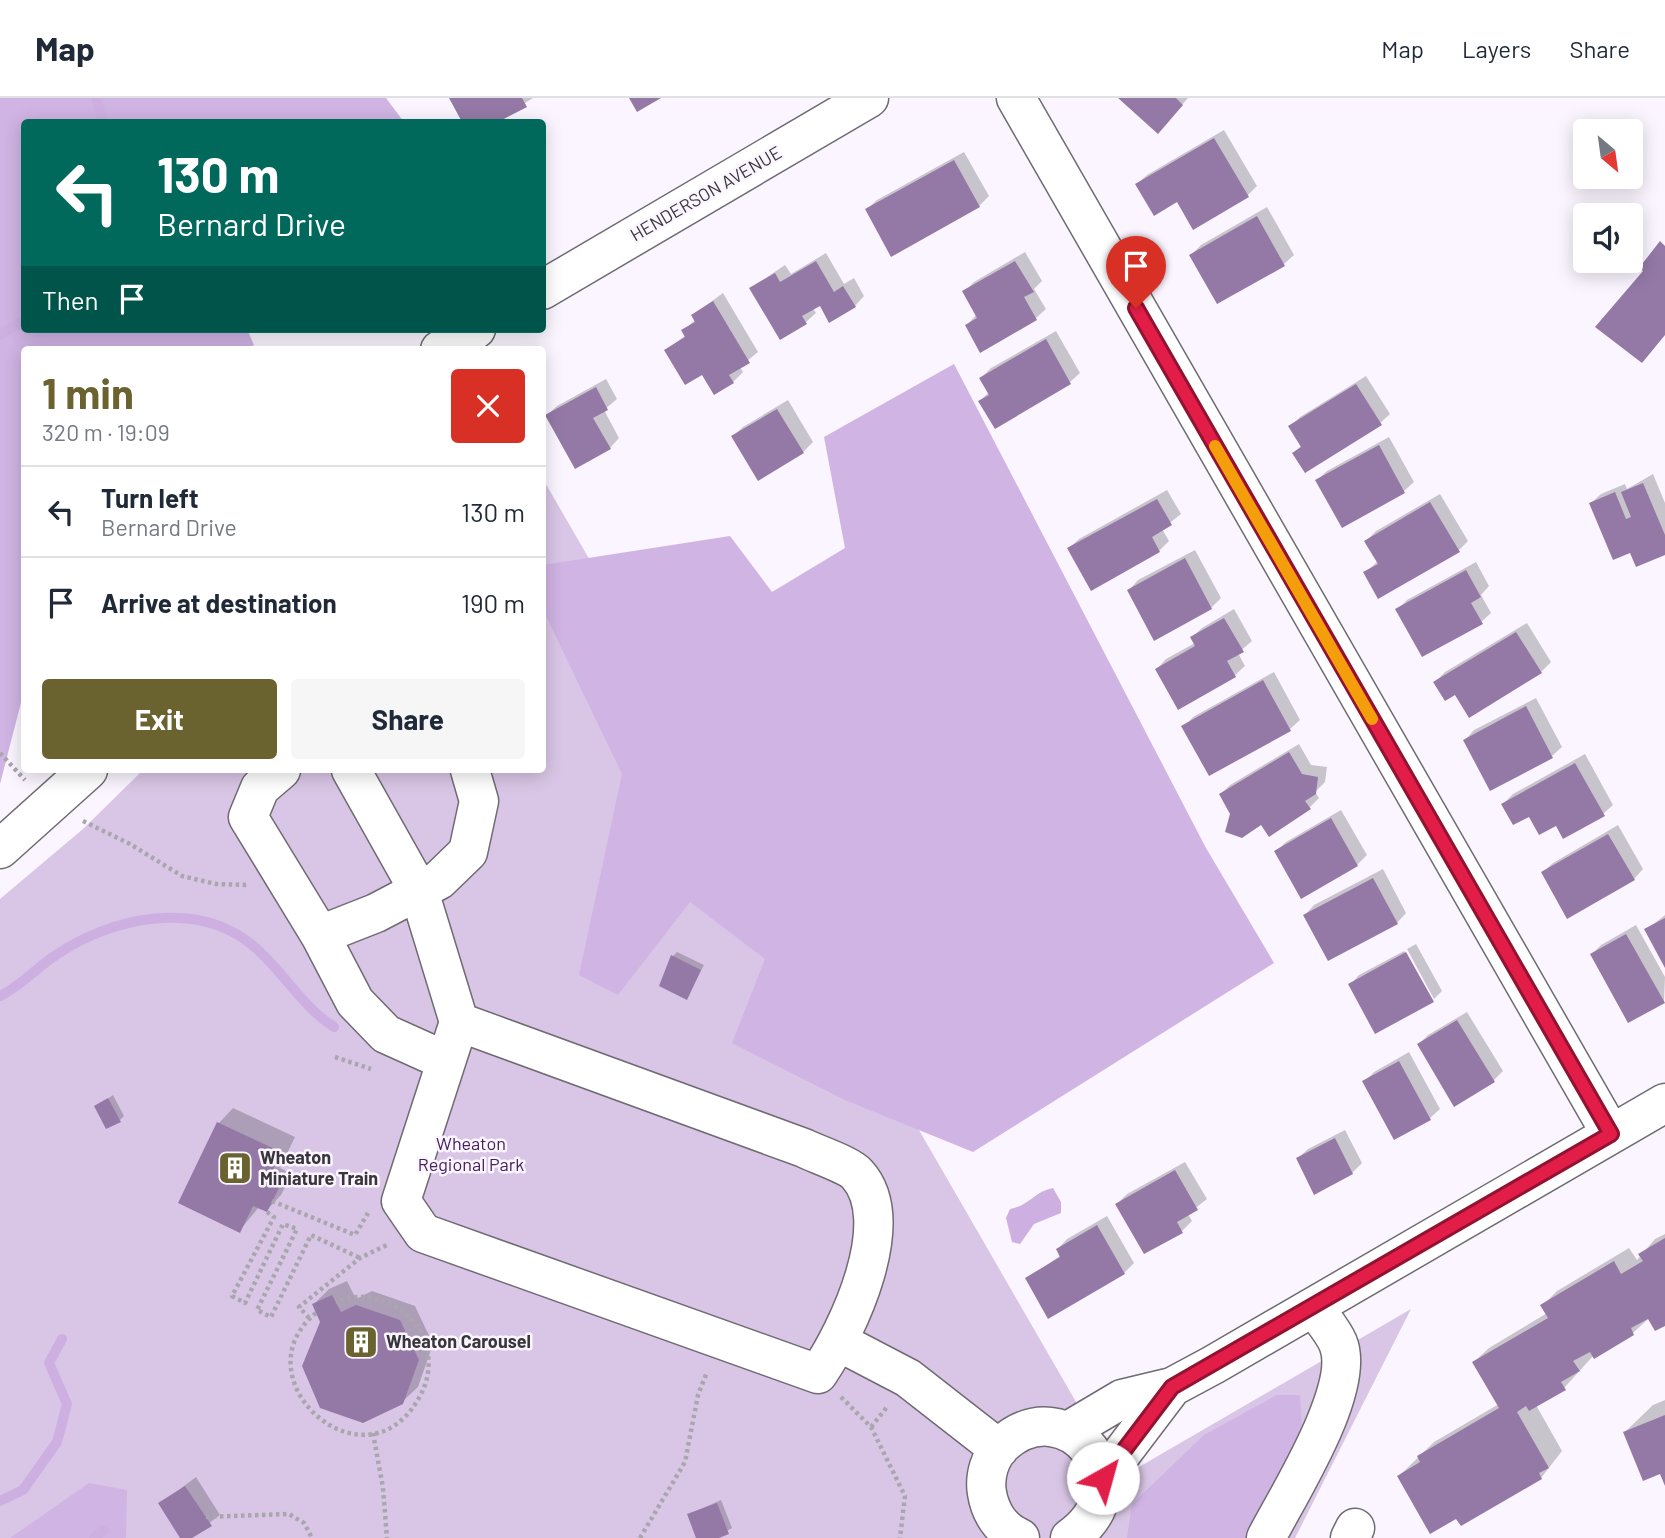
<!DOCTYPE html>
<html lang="en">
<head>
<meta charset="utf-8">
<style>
  body { margin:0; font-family:Barlow,sans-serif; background:#f6f6f7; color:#1f2937; height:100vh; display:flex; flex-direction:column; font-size:26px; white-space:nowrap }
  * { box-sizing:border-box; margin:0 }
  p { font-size:23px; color:#747a83 }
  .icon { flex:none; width:38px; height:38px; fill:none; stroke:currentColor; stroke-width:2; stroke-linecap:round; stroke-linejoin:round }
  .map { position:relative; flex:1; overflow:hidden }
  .drawer { position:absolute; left:21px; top:248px; width:525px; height:427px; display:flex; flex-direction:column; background:#fff; border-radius:7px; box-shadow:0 4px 18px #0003 }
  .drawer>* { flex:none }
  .hud { position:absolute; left:21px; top:21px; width:525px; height:214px; border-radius:7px; box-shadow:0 4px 18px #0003; background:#00695c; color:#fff; overflow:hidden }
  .needle { width:46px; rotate:151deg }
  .tools { position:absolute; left:1573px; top:21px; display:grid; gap:14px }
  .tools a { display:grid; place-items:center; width:70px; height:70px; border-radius:7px; background:#fff; box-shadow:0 4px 18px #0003; font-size:35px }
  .pin { position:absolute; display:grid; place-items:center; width:60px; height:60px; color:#fff; margin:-72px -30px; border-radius:50% 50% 50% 0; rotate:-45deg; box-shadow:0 0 7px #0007 }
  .pin .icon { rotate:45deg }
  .me { position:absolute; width:77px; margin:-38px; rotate:38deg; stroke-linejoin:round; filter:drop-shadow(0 0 5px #0008) }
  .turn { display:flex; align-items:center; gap:24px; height:147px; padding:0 21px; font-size:32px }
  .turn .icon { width:91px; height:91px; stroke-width:2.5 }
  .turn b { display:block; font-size:49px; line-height:60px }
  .then { display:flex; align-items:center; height:66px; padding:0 21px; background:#0003; gap:14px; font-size:26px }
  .round { display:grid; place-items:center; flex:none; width:74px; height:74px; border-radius:7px; background:#f6f6f7 }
  .headline { display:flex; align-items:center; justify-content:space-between; height:119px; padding:0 21px }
  h1 { font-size:42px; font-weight:700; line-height:52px; color:#6a632f }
  .cta { display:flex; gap:14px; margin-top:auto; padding:14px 21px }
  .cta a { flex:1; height:80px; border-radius:7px; background:#6a632f; color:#fff; font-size:28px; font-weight:700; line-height:80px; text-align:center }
  .cta a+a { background:#f6f6f7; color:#1f2937 }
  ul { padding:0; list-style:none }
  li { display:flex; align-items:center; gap:21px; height:91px; padding:0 21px; border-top:2px solid #e0e1e3 }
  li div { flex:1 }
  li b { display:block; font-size:26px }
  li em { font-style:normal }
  header { display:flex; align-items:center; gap:42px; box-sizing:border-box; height:98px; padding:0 35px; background:#fff; border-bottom:2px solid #e0e1e3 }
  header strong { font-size:33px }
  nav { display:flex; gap:38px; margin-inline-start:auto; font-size:24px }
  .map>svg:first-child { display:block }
  .green { fill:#d9c6e6 }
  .forest { fill:#d0b4e4 }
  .water { fill:#cdb0e1 }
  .shadow { fill:#0003 }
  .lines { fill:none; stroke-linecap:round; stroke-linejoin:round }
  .stream { stroke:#cdb0e1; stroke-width:10 }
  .building { fill:#9479a6 }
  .minor-casing { stroke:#706b73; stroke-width:41 }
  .path { stroke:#aaa6ae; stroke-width:4.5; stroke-dasharray:3.5 3.5; stroke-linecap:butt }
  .minor { stroke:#fff; stroke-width:38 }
  .route-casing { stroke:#92132f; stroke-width:18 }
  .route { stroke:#e11d48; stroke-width:12 }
  .slow { stroke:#f59e0b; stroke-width:12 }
  .labels { text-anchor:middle; stroke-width:5; stroke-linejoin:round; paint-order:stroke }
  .street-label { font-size:18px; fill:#38363a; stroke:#fbf5ff }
  .park-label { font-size:18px; fill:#46215b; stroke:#fbf5ff }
  .poi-label { font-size:18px; font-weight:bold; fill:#38363a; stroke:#fbf5ff; text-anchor:start }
</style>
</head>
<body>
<header>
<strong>Map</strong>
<nav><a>Map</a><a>Layers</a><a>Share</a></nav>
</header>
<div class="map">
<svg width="1665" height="1440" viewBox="0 0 1665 1440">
  <rect width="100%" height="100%" fill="#fbf5ff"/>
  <path class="green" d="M543,381L1120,1380L1411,1211L1295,1440H0V801L83,731L143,672H542Z"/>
  <path class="forest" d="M0,0H386L404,24H24V231H247L254,247L244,252H24V593L0,686Z
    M954,266L1206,750L1274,865L973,1054L845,1002L732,945L765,861L690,804L618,897L579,877L622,676L543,512V467L730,438L772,494L845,450L824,339Z
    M1277,1297H1300L1302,1332L1253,1440H1127L1132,1406L1204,1337Z
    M89,1385L127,1392L126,1440H10Z"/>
  <path class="water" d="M1053,1090L1061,1104V1115L1034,1126L1020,1146L1012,1144L1006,1120L1010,1111C1029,1108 1035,1093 1053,1090Z"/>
  <path class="shadow" d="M451,0H533L494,24H464Z
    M1120,0H1188L1167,24Z
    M1224,32L1257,88L1247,98L1178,102L1137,86L1147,77Z
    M964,54L989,98L979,108L867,111L877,102Z
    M1267,109L1294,157L1284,166L1191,157L1201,147Z
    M1025,154L1042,183L1034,191L1046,211L1036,220L981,252L967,227L977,216L964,194L974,184Z
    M826,155L844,186L854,180L864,198L855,208L820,206L813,210L816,215L806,224L751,190L785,167L791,176Z
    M723,195L758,254L740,269L743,274L733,284L715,295L702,275L666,252L686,237L683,233L696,221L693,217Z
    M1056,233L1080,275L1070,284L995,328L980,303L989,294L981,280L991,270Z
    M1366,278L1390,316L1380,325L1294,355L1302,347L1290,329L1300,319Z
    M606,281L617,301L604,312L619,340L610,350L547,317L557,308Z
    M788,302L813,344L803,354L733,338L743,329Z
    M1389,339L1414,384L1404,393L1317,382L1327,373Z
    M1653,376L1665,405V455L1631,453L1591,405L1601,396L1625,386L1627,391Z
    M1167,392L1181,416L1162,431L1169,443L1159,453L1091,491L1069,450L1079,441Z
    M1440,396L1468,443L1459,452L1365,475L1378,463L1366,443L1376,433Z
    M1195,452L1221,500L1211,510L1129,492L1138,482Z
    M1476,464L1489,488L1481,497L1491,515L1481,524L1397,512L1407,502Z
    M1234,511L1252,543L1238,555L1245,568L1235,577L1179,609L1157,571L1166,561L1195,545L1192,539L1202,530Z
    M1527,525L1551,564L1541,574L1456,594L1435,584L1445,574Z
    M1274,574L1300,622L1290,631L1210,676L1184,629L1193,619Z
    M1536,600L1562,649L1552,658L1491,691L1465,642L1474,632Z
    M1299,646L1311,667L1327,669L1325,684L1315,694L1319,700L1310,709L1262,725L1232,716L1221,696L1230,687Z
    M1585,656L1613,707L1603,716L1556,726L1503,706L1513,696Z
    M1341,712L1367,757L1357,767L1276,753L1286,744Z
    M1618,727L1643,771L1634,781L1543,774L1553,765Z
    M1383,771L1406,815L1397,825L1305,817L1314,807Z
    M1665,817V866L1646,832Z
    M1636,827L1665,879L1664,904L1592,856L1601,847Z
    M1416,846L1442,893L1434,901L1407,851Z
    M1404,853L1433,902L1376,934L1350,887L1359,877Z
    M677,854L704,867L687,900L673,858Z
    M1467,914L1503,973L1493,983L1419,946L1428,937Z
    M1409,954L1440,1011L1430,1020L1395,1040L1364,984L1374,974Z
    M113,997L124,1018L120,1022L96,1009Z
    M233,1010L295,1039L280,1070L292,1076L281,1097L267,1112L259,1109L240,1132L180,1104L219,1025Z
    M1345,1032L1362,1065L1352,1075L1298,1060L1308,1051Z
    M1185,1064L1207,1101L1188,1116L1192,1123L1182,1133L1144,1154L1117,1106L1127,1096Z
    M1107,1118L1134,1165L1124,1175L1049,1219L1027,1181L1061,1157L1058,1151L1067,1141Z
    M1665,1136V1226L1649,1220L1633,1235L1594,1257L1564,1290L1536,1307L1562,1353L1541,1380L1457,1418L1399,1378L1434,1344L1499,1306L1474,1264L1489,1250L1547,1215L1543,1207L1557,1193L1629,1150L1637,1162L1655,1141Z
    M347,1183L356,1201L372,1193L415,1208L433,1246L418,1289L402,1304L322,1224L314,1206L329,1191Z
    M1665,1302V1382L1661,1374L1625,1334L1653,1307Z
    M196,1379L220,1417L189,1440H182L160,1406Z
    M721,1402L732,1430L714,1440H697L689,1416Z"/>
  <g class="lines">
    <path class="stream" d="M96,0L103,24
      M0,237L24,222
      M0,898C22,887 36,870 56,857C110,820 195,801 251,846C282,871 301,908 334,929
      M0,1403L23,1392L57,1344L67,1306L49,1265L62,1241
      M94,1440L104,1432"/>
  </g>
  <path class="building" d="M449,0H522L527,9L498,24H462Z
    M629,0H661L637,14Z
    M1118,0H1176L1183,7L1158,36Z
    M1214,40L1249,99L1193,132L1177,104L1154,118L1135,86Z
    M954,62L980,109L891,159L865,111Z
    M1257,118L1285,168L1217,206L1189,157Z
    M1660,143L1665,148V237L1642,265L1595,229L1643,173L1639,170Z
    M816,163L834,194L843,188L856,209L829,225L820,208L802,218L807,226L780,242L749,190L775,175L780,184Z
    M1015,163L1034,194L1024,199L1037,222L980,255L965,227L977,220L962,193Z
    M713,203L750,265L729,277L734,285L714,297L702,277L685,287L664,252L685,239L681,232L695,224L691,217Z
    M1046,241L1071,286L995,331L978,303L989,297L979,280Z
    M1356,286L1382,327L1305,375L1292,355L1301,349L1288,328Z
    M596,289L608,312L593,320L611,351L575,371L545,317Z
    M777,311L804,355L758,383L731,338Z
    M1379,347L1405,395L1342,430L1315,382Z
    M1643,385L1665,437V457L1636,469L1630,455L1613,462L1589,405L1615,394L1626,421L1631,419L1621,394Z
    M1157,401L1172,427L1152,439L1160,454L1091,493L1067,450Z
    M1430,404L1460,454L1378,501L1363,474L1378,466L1364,443Z
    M1185,460L1212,511L1154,543L1127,492Z
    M1466,472L1481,499L1471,505L1483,526L1422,559L1395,511Z
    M1224,520L1244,554L1227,563L1236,579L1178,612L1155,571L1195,548L1190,539Z
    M1516,534L1542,575L1469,620L1455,597L1445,603L1433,584Z
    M1263,582L1291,633L1209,678L1181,628Z
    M1526,608L1553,660L1490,693L1463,642Z
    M1289,654L1302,676L1318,679L1316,696L1305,703L1311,711L1269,739L1261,727L1242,740L1225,734L1230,716L1219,696Z
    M1575,665L1605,718L1563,741L1556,728L1539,737L1529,719L1513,727L1501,706Z
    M1331,720L1358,768L1301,801L1274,753Z
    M1608,736L1635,782L1567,821L1541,774Z
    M1373,780L1398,826L1328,863L1303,817Z
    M1665,820V870L1644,831Z
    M1626,836L1665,905L1628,925L1590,856Z
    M1406,854L1434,904L1375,936L1348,886Z
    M671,857L701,872L687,902L659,888Z
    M1457,922L1495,984L1454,1009L1417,946Z
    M1399,963L1431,1022L1394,1042L1362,983Z
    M108,1000L121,1024L106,1031L94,1008Z
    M217,1024L281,1054L267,1085L279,1090L267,1114L253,1108L240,1135L178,1105Z
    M1335,1040L1353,1076L1314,1097L1296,1060Z
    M1175,1072L1198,1112L1177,1124L1183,1135L1144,1156L1115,1106Z
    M1097,1127L1125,1176L1048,1221L1025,1180L1060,1159L1056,1151Z
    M1665,1140V1228L1655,1233L1648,1221L1631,1230L1634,1237L1594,1261L1590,1254L1573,1263L1580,1273L1561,1284L1566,1292L1529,1313L1526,1308L1517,1314L1549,1370L1539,1375L1542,1381L1461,1428L1456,1421L1430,1436L1397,1378L1420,1364L1417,1358L1499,1310L1472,1264L1548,1220L1540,1207L1614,1163L1621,1176L1643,1163L1638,1156Z
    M332,1197L341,1214L356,1207L400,1222L419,1262L403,1306L363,1325L320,1310L302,1268L320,1224L312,1206Z
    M1665,1317V1388L1660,1376L1643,1383L1623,1334Z
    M185,1388L212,1428L192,1440H180L158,1405Z
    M717,1405L729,1436L719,1440H696L687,1416Z"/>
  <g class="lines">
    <g class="minor-casing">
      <path id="minor" d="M1016,0L1611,1036
        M542,192L869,0
        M440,252L476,231
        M281,672L260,690L248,719L320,837L355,904L386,936L446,963
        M351,672L419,793L459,924
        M0,751L88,672
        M320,837L376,815L439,782L468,754L479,703L470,672
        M459,924L804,1050C816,1056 849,1067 857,1076C900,1123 848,1232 818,1276L423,1135L401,1103Z
        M839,1244L908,1280L999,1351
        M1068,1333L1122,1301L1172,1289L1213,1267L1665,1005
        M1103,1380L1172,1289
        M1020,1440C1001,1432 990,1414 987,1395C984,1378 990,1358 1003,1346C1067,1289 1147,1386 1070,1440
        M1266,1440C1287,1399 1357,1290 1338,1245C1333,1233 1322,1221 1314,1209
        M1350,1440L1355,1430"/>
    </g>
    <path class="path" d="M0,655L25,682
      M83,723L130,746L182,778L216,786L248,787
      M335,959L371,971
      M272,1103L355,1137L368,1115
      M267,1114L274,1119L232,1198L245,1205L283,1126L297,1131L257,1212L271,1219L311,1137L360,1160
      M316,1215C240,1277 353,1386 411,1312C423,1296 431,1278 428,1257C423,1214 375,1187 336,1204
      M309,1220L299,1209L360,1160L389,1146
      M841,1299L871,1329L905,1398L900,1440
      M871,1329L887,1309
      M373,1335L383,1390L387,1440
      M206,1419L289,1416L304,1425L312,1440
      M640,1440L685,1364L698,1297L707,1274"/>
    <use href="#minor" class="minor"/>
  </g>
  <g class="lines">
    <g class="route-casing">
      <path id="route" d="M1103,1380L1172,1289L1611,1036L1136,210"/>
    </g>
    <use href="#route" class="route"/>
    <path class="slow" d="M1215,348L1372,621"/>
  </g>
  <defs>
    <g id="building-square" transform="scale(1.75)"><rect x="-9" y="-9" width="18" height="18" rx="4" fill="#6a632f" stroke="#fbf5ff"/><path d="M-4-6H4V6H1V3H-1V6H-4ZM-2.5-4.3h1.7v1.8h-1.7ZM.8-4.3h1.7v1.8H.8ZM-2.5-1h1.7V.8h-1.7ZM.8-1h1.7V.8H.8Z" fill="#fff"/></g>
  </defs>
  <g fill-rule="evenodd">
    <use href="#building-square" x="235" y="1070"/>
    <use href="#building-square" x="361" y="1244"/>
  </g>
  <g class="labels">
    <g class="street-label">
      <text transform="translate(706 96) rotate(-30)" y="6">HENDERSON AVENUE</text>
    </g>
    <g class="park-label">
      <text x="471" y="1052">Wheaton<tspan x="471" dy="21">Regional Park</tspan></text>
    </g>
    <g class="poi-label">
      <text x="260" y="1066">Wheaton<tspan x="260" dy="21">Miniature Train</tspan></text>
      <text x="386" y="1250">Wheaton Carousel</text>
    </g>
  </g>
</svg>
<div class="tools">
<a><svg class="needle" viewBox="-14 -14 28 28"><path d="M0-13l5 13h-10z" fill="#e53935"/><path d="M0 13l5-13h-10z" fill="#747a83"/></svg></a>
<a><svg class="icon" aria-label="sound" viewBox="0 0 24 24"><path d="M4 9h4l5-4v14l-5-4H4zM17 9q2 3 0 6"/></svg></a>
</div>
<div class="pin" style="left:1136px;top:210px;background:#d93025"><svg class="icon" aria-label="arrive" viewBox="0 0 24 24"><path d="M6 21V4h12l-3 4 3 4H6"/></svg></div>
<svg class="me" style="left:1103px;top:1380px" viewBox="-20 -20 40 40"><circle r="19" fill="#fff"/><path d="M0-13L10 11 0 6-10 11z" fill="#e11d48"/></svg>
<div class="hud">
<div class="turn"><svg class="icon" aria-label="left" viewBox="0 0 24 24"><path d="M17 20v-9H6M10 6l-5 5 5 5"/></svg><div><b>130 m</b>Bernard Drive</div></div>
<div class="then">Then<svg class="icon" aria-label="arrive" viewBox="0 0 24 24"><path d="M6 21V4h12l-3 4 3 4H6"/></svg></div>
</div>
<section class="drawer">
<div class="headline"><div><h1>1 min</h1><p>320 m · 19:09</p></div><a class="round" style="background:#d93025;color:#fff"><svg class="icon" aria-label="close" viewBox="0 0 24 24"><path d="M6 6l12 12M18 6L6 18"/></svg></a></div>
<ul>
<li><svg class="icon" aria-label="left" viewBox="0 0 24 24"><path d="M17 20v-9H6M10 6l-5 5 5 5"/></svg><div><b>Turn left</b><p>Bernard Drive</p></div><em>130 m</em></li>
<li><svg class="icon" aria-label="arrive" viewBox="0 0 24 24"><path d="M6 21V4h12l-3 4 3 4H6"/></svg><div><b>Arrive at destination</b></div><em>190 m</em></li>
</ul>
<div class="cta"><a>Exit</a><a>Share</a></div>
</section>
</div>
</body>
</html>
